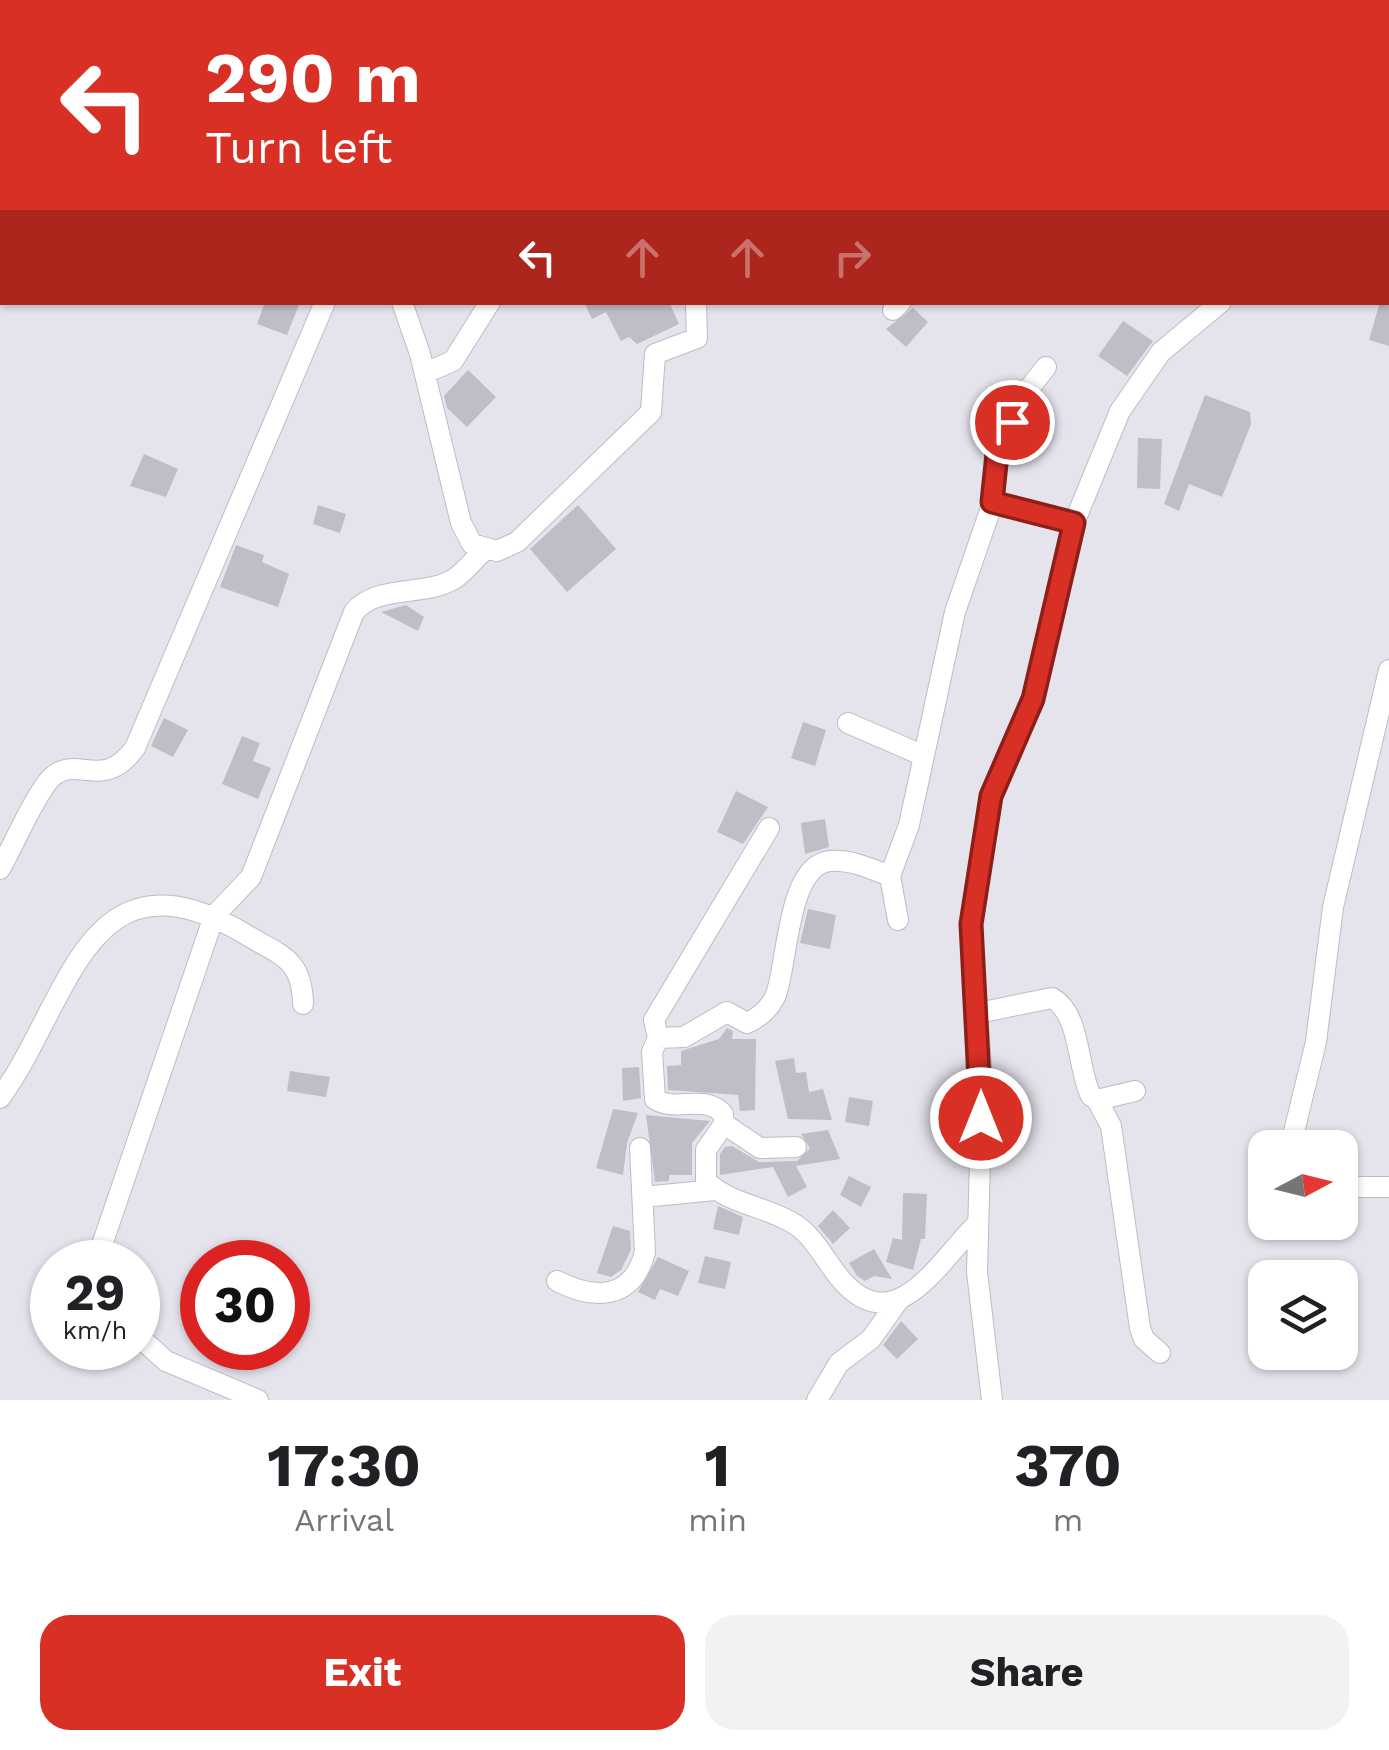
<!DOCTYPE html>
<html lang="en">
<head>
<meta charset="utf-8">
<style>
  body { margin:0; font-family:"Work Sans",sans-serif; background:#f2f2f2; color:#202124; height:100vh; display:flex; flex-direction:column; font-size:38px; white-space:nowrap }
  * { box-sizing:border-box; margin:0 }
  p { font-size:32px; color:#757577 }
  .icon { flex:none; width:55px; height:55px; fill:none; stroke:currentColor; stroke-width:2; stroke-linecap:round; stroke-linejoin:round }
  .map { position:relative; height:1400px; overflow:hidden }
  .side { display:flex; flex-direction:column; background:#fff; flex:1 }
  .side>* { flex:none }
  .banner { position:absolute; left:0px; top:0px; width:1390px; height:305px; box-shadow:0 2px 8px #0004; background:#d93025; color:#fff; overflow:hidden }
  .needle { width:65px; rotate:83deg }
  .fabs { position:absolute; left:1248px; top:1130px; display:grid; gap:20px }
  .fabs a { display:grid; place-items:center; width:110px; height:110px; border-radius:20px; background:#fff; box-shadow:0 2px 8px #0004; font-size:50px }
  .speed { position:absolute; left:30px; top:1240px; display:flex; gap:20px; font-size:50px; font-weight:700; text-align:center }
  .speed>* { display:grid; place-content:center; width:130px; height:130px; border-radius:50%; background:#fff; box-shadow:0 2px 8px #0004; line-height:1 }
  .speed small { font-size:25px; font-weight:400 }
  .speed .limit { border:15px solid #d22; background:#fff; color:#111 }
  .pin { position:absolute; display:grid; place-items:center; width:85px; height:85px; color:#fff; margin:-42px; border:5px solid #fff; border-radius:50%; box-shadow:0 2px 10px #0007 }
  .me { position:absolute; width:110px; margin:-55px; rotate:0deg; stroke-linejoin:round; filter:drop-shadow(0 0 8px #0008) }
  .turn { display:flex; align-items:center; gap:35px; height:210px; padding:0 40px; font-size:45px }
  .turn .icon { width:130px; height:130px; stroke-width:2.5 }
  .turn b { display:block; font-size:70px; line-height:85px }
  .lanes { display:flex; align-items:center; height:95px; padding:0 40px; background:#0003; justify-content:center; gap:50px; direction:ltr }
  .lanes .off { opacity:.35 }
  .eta { display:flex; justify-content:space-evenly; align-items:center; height:170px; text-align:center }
  .eta b { font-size:60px; font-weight:700; line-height:70px }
  .button { display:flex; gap:20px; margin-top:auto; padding:20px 40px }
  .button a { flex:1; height:115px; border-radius:30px; background:#d93025; color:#fff; font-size:40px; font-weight:700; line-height:115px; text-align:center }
  .button a+a { background:#f2f2f2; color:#202124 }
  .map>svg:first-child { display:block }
  .building { fill:#bfbdc6 }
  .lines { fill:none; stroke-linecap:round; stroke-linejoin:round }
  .minor-casing { stroke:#bdbcc5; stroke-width:22 }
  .minor { stroke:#fff; stroke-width:20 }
  .route-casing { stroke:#8d1f18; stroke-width:25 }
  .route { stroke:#d93025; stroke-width:18 }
</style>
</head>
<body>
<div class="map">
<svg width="1389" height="1400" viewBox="0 0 1389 1400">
  <rect width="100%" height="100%" fill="#e5e3ec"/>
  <path class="building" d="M265,302H300L287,335L257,324Z
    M584,302H669L679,324L637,344L629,337L621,341L606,312L592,319Z
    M1380,302H1389V346L1369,340Z
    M913,308L928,322L906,347L886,329Z
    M1123,321L1153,341L1127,376L1098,356Z
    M468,370L496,397L467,427L447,408L444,396Z
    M1205,395L1250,412L1251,424L1222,497L1189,484L1179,511L1164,504Z
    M1138,438L1162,439L1160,489L1137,488Z
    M144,454L178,469L166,497L130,486Z
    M318,505L346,514L340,533L313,524Z
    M578,505L616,549L567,592L530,549Z
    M236,545L264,555L262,562L289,574L278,607L220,587Z
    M406,605L424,617L418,631L381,612Z
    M164,718L188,730L173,757L151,746Z
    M803,722L826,730L815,766L791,758Z
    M242,736L260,743L253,761L271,768L258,799L222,784Z
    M736,791L768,807L743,844L717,832Z
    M825,819L829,847L805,854L801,823Z
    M808,909L836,915L830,949L800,943Z
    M727,1028L733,1031L732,1039H756L755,1110L740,1111L738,1095L668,1090L667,1066L681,1065V1051L719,1039Z
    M794,1058L796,1073L806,1072L809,1092L823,1089L832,1120L788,1119L775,1061Z
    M639,1067L641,1098L623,1101L622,1068Z
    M290,1071L330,1077L326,1097L287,1091Z
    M849,1097L873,1101L869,1126L845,1122Z
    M613,1109L638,1113L627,1143L623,1175L596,1168Z
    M646,1115L710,1121L692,1143V1175H669V1181L655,1182Z
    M828,1130L840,1159L796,1166L807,1187L788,1197L773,1167L720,1175V1154L725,1147L732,1146L759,1162L797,1161L810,1148L801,1134Z
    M849,1176L871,1187L861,1207L840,1195Z
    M903,1193L927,1194L925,1239H921L913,1270L886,1262L893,1238L902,1240Z
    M718,1206L743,1217L739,1235L713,1229Z
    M833,1210L850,1228L833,1244L818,1226Z
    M613,1226L630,1231L631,1250L621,1270L611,1277L597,1273Z
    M874,1249L892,1279L874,1276L865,1281L857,1276L849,1263Z
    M705,1256L731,1262L725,1289L698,1283Z
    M658,1257L689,1271L678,1296L660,1289L655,1300L638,1292Z
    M901,1321L918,1339L897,1359L883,1345Z"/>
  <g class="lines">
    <g class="minor-casing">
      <path id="minor" d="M285,0L286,2
        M394,0L395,2
        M984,0L987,2
        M1372,0L1374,2
        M943,2L945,0
        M1284,2L1285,0
        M1388,16L1389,18
        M1388,54H1389
        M0,67L2,69
        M1388,111L1389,109
        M402,302L420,354L461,523L472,544L497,551L517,542L651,412L655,354L697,338L696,302
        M893,310L901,302
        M425,373L453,361L490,302
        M993,502L1074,523
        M848,723L922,755
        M769,828L654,1020L658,1038L684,1037L727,1012L747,1023C758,1018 769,1009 775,997C788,968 786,865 830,861C851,859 871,869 890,876
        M0,869C12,848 36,793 51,778C77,753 102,793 135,748L325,302
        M898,920L890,876L909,825L955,612L993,502L997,454L1028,390L1046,367
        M978,1013L1052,998C1081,1014 1077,1068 1091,1096L1097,1100L1135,1091
        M658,1038L652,1052L655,1099C676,1113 704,1093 723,1114L724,1124L706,1150V1181C732,1206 768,1206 796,1225C817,1239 828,1267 846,1285C899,1338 942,1257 978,1223
        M0,1098C71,1000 87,840 245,934C281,956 302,958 303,1004
        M1097,1100L1111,1126L1140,1328L1144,1339L1160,1353
        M724,1124L760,1148L796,1147
        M1290,1148L1316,1042L1333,907L1389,670
        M1340,1187H1389
        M643,1197L715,1190
        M101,1262L103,1242L214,916L251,877L354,612C376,584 425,597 454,579C465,572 474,559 484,551
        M557,1281C596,1301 633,1299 645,1252L640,1148
        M138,1336L166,1361L258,1400
        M817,1400L839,1363L871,1339L898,1301
        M992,1400L977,1272L982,1082L971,924L991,797L1033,699L1074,523L1120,411L1161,352L1221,302"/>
    </g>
    <use href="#minor" class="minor"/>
  </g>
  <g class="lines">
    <g class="route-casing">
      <path id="route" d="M981,1118L971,924L991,796L1033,699L1074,523L992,502L997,454L1012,422"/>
    </g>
    <use href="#route" class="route"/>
  </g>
</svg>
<div class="fabs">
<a><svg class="needle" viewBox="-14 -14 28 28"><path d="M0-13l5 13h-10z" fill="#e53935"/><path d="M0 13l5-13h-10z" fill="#757577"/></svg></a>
<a><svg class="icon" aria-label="layers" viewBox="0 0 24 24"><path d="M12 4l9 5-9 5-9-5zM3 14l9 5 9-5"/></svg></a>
</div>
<div class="speed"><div>29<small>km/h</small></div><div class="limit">30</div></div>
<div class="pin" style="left:1012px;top:422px;background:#d93025"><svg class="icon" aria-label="arrive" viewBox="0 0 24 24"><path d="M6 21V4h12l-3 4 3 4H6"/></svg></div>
<svg class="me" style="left:981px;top:1118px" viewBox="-20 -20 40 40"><circle r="17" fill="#d93025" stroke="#fff" stroke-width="3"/><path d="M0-11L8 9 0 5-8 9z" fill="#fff"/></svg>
<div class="banner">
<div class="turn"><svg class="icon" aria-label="left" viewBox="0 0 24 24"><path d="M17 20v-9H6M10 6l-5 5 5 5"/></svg><div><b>290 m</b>Turn left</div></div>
<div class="lanes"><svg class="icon" aria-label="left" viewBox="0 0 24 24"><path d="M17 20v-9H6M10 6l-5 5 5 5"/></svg><svg class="icon off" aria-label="ahead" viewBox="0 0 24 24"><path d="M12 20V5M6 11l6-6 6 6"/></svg><svg class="icon off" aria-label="ahead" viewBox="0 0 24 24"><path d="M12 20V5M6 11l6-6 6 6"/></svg><svg class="icon off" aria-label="right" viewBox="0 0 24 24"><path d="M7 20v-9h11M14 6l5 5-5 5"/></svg></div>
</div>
</div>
<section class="side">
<div class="eta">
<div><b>17:30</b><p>Arrival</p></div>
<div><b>1</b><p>min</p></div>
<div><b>370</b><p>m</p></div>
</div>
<div class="button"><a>Exit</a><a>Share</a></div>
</section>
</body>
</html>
